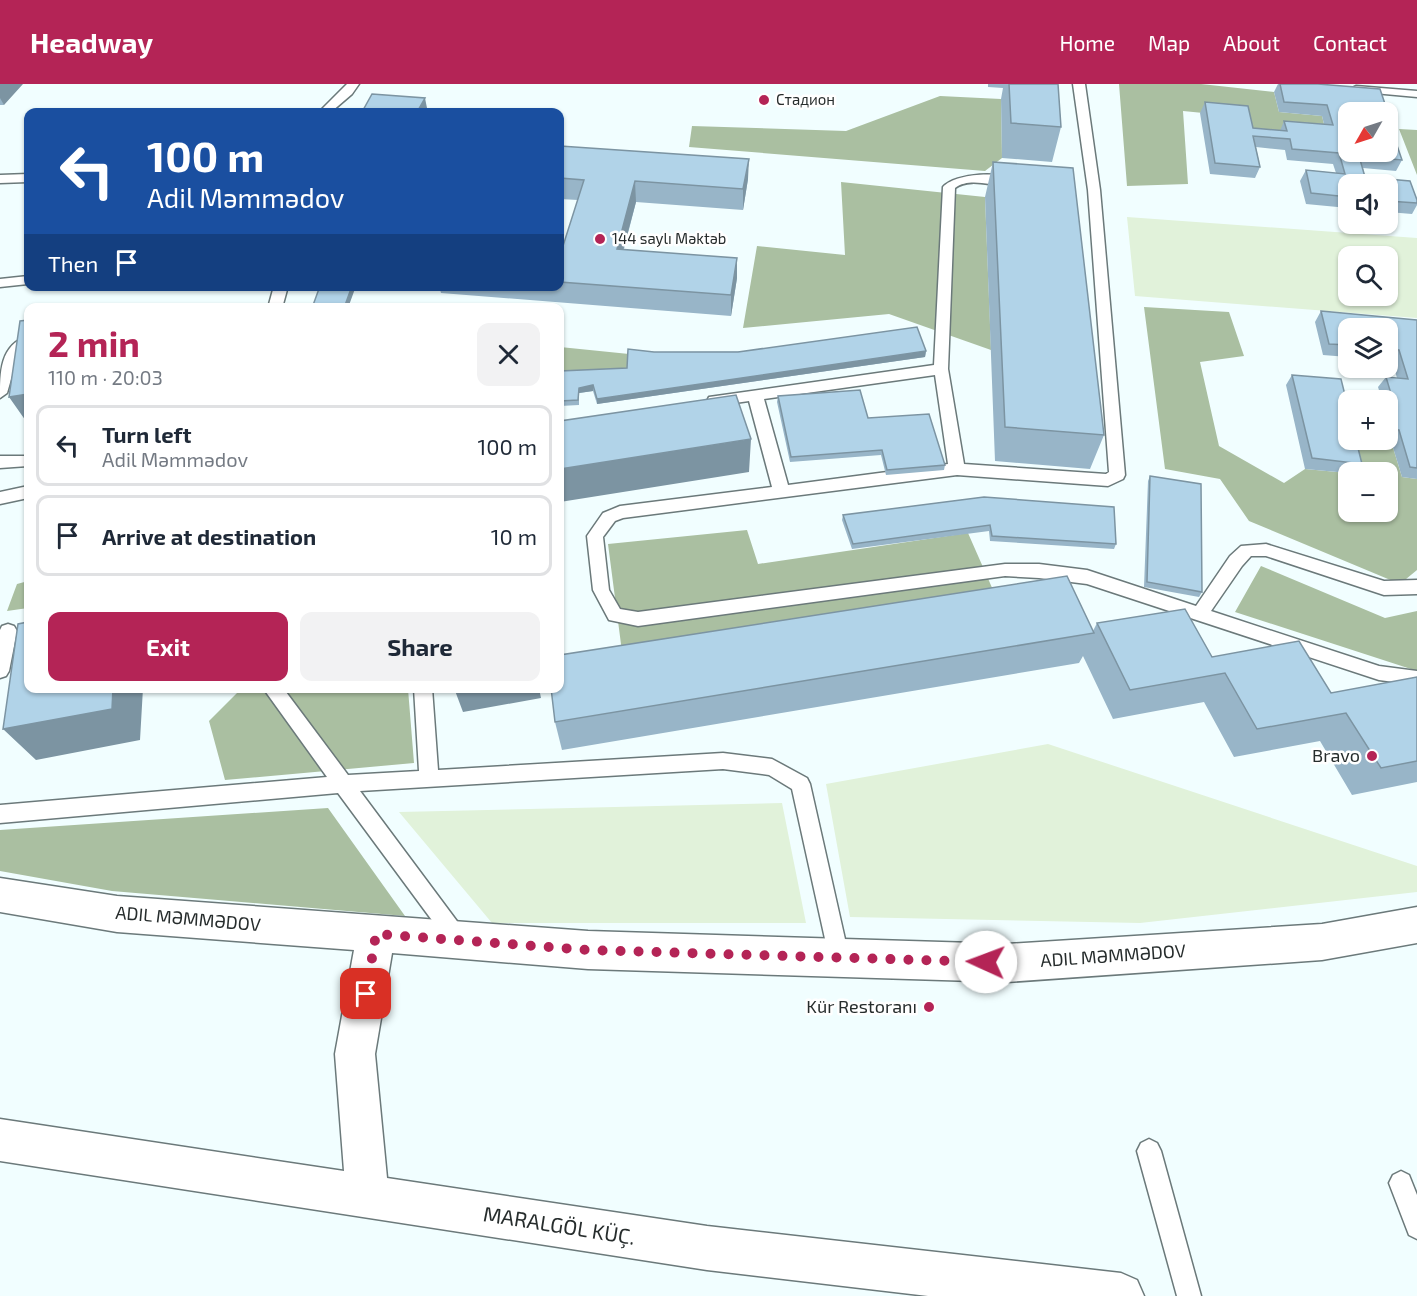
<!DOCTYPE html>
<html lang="en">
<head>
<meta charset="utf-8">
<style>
  body { margin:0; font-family:"Exo 2",sans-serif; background:#f2f2f3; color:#1f2937; height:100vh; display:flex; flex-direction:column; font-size:22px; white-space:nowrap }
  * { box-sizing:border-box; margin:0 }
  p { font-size:20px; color:#747a83 }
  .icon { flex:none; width:33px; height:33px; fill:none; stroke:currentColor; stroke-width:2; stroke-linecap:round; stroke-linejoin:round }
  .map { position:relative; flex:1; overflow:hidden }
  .panel { position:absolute; left:24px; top:219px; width:540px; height:390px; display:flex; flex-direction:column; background:#fff; border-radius:12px; box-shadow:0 2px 4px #0004 }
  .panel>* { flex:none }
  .top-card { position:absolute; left:24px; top:24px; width:540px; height:183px; border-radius:12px; box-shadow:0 2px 4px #0004; background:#1a4fa0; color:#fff; overflow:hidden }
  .needle { width:39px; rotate:231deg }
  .buttons { position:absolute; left:1338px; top:18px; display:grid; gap:12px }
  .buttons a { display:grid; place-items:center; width:60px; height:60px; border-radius:12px; background:#fff; box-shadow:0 2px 4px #0004; font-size:30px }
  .pin { position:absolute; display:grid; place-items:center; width:51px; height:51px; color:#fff; margin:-26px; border-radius:12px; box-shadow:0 3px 9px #0006 }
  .me { position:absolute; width:66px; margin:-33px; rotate:272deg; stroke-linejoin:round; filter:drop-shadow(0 0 4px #0008) }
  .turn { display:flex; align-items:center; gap:21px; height:126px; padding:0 24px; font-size:27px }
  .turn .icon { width:78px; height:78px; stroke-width:2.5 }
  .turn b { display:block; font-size:42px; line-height:51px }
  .then { display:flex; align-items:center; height:57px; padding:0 24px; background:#0003; gap:12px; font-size:22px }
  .round { display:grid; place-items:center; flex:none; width:63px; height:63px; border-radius:12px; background:#f2f2f3 }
  .overview { display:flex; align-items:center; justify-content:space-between; height:102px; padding:0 24px }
  h1 { font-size:36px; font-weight:700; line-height:45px; color:#b42456 }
  .cta { display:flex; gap:12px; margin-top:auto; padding:12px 24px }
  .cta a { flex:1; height:69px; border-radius:12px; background:#b42456; color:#fff; font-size:24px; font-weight:700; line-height:69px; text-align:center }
  .cta a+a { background:#f2f2f3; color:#1f2937 }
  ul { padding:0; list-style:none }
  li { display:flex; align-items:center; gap:18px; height:81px; margin:0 12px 9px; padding:0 12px; border:3px solid #e0e1e3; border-radius:12px }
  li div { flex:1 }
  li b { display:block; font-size:22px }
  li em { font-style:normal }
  header { display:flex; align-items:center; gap:36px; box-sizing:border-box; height:84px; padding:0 30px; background:#b42456; color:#fff }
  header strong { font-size:28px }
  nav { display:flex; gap:33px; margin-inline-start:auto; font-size:21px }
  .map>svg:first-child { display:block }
  .green { fill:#e1f2da; fill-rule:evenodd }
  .forest { fill:#aabfa1 }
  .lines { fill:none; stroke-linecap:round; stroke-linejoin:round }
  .lane-casing { stroke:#6b797a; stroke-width:3 }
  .street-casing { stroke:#6b797a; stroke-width:3 }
  .lane { fill:#fff; fill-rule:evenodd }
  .street { fill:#fff; fill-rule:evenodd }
  .wall { fill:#98b5c8 }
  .shaded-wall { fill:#7c94a2 }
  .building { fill:#b1d3e8; stroke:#7c94a2; stroke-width:1.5 }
  .route { stroke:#b42456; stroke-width:10; stroke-dasharray:0 18 }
  .poi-dot { fill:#b42456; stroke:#fff; stroke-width:2 }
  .labels { text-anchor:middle; stroke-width:5; stroke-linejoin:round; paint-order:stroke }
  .far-poi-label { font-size:15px; fill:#272d2d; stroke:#fff; text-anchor:start }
  .poi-label { font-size:18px; fill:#272d2d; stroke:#fff; text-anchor:end }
  .street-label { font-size:18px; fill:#272d2d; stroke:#fff }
  .near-street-label { font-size:21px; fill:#272d2d; stroke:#fff }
</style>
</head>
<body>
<header>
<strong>Headway</strong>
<nav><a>Home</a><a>Map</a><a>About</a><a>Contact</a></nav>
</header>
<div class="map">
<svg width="1417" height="1212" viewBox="0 0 1417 1212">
  <rect width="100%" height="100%" fill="#f1feff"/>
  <path class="green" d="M1127,133L1417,154V234L1135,212ZM1348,172H1388V212H1348Z
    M1048,660L1417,782V808L1140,839L850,833L826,700Z
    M782,719L806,839H492L399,728Z"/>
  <path class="forest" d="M1119,0H1201L1274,8L1279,28L1322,32L1327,52L1248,55L1244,33L1183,27L1188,100L1127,102Z
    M940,12L1001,15L1002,74L985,87L689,63L692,42L846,47Z
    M1399,45L1417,46V91Z
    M841,98L985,113L991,266L889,230L743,244L757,162L845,171Z
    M1144,223L1229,228L1244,272L1200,278L1219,362L1284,399L1305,385L1348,389V428H1388V388H1354L1348,356L1391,357L1402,393L1417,395V486L1400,500L1249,437L1220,395L1165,385Z
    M560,263L629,270L628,289L560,293Z
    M747,446L758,480L968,449L1004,531L625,591L608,460Z
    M1261,482L1385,534L1417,527V587L1235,528Z
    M28,497V524L7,527L17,500Z
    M241,605H408L414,679L225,696L209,637Z
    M328,724L405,832L112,807L0,787V746Z"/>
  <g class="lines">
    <g class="lane-casing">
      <path id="lane" d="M347,0H359L352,10L331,28H319Z
        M1073,0H1085L1100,106L1125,391L1123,395L1108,402L957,391L623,434L615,437L603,453L609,506L620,525L638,528L1005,480H1039L1087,486L1196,522L1230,472L1241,462L1266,460L1384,497L1417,496V510L1384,511L1266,472H1251L1242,482L1211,527L1379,582L1417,587V601L1379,596L1087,500L1039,494L1005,492L638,542L609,536L593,506L587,452L603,429L620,422L772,403L749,317L714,322L709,321L707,317L709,313L934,281L943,103C955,89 1004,86 1017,98C1004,109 974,90 955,104L948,285L964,380L1106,390L1109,388L1088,106ZM935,291L948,380L788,401L764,315Z
        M1356,2L1417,7V13L1352,7L1350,5Z
        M28,90V98L0,99V91Z
        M28,192V200L0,203V195Z
        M274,202H288L282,224H268Z
        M28,252V264L18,271L7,309L0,314C0,288 0,261 28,252Z
        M0,372H28V382L0,384Z
        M28,402V414L0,420V408Z
        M8,540L14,542L17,547L9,587L6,592L0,594V546L2,542Z
        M263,604H283L348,691L419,687L414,604H432L438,686L723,669L772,675L807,694L810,700L849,873L846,880L839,883L832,880L829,873L792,705L769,691L723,685L360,707L465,848L468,855L465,862L458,865L451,862L338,709L0,739V721L327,693Z
        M1149,1055L1157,1059L1161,1067L1201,1212H1177L1137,1067L1141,1059Z
        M1401,1087L1409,1091L1417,1111V1155L1409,1151L1389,1099L1393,1091Z"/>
    </g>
    <g class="street-casing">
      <path id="street" d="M0,794L117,812L588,847L1007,860L1322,840L1417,823V859L1322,876L1007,898L588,885L392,869L375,970L387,1094L707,1142L1121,1189L1137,1196L1144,1212H928L707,1186L0,1077V1035L344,1087L335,970L354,866L117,848L0,828Z"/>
    </g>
    <use href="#lane" class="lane"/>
    <use href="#street" class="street"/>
  </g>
  <path class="wall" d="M0,0L4,21H0Z
    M988,0H1058L1061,43L1052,78L1002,74L1001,15L1003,4L988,3Z
    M1278,0H1318L1380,5L1387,26L1385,28H1348V68H1388V47H1392L1402,76L1396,87L1363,84L1365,93L1410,97L1417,116V121L1412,130L1388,128V100H1348V124L1306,120L1300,97L1306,86L1336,89L1333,80L1287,76L1285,66L1256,63L1260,83L1255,94L1210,90L1200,29L1205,18L1248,22L1253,44L1280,47L1284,37L1324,40L1322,32L1279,28L1274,8Z
    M560,62L748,95L743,126L636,118L624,165L737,194L731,232L441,209L439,202H560V165H562L578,116L560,115Z
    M993,78L1104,351L1090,385L995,377L985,113Z
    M1321,227L1417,236V395L1402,393L1391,357L1377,356H1388V316H1382L1378,303L1386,293L1397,294L1392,277H1388V244H1348V273L1323,271L1315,238Z
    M926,267L925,273L597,320L593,307L579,309V321L560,322V287L627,284L654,268Z
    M1292,291L1348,356L1362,380L1355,388H1348V389L1305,385L1286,301Z
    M778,312L868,334L945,381L944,386L886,391L881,371L790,378L777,318Z
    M1150,392L1202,508L1199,513L1144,503L1148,397Z
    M984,413L1116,460L1114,465L990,457L989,447L852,465L842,436L843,431Z
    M1097,539L1212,573L1331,609L1417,593V698L1352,711L1320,657L1234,673L1204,618L1113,635L1083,572L1079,579L562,666L555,638L1093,547Z"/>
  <path class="shaded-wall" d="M0,0H23L4,21L0,14Z
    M425,14L427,24L425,28H417Z
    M749,75L748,95L743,126V105Z
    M635,97L636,118L618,185L617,165Z
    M737,174V194L731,232V211Z
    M352,202H356L348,224H344Z
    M926,267L925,273L597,320V315Z
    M593,301V307L579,309V321V304Z
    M28,310V340L9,313Z
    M751,355L749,388L560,418V385Z
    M113,604H143L140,656L36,676L3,645Z
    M454,604H539L541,614L463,628Z"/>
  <path class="building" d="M1009,0H1058L1061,43L1011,39Z
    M1280,0H1318L1380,5L1387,26L1345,22L1348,35V68H1388V47H1392L1402,76L1359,72L1365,93L1410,97L1417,116V119L1388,117V100H1348V113L1311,109L1306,86L1345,90L1339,69L1292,65L1290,55L1253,52L1260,83L1215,79L1205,18L1248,22L1253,44L1287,47L1284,37L1333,41L1327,21L1284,18Z
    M372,10L425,14L417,28H362Z
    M560,62L749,75L743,105L635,97L617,165L737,174L731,211L560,198V165H562L584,96L560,94Z
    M993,78L1073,84L1104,351L1005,343Z
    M320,202H352L344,224H312Z
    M1321,227L1417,236V384L1410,383L1399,346L1388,345V329L1397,330L1386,293L1408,295L1399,266L1388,265V244H1348V261L1329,260Z
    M28,236V310L9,313L20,237Z
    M917,243L926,267L597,315L593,301L579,304L578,316L560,317V287L627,284L628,265L654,268H738Z
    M1292,291L1341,295L1348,323V356H1356L1362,380L1312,374Z
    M860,306L868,334L929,330L945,381L887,386L882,366L791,373L778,312Z
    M736,311L751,355L560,385V337Z
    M1150,392L1201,400L1202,508L1147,498Z
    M984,413L1114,423L1116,460L992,452L990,441L853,460L843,431Z
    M1067,492L1094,549L555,638L551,604H560V571Z
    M1185,525L1212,573L1299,557L1331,609L1417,593V677L1381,684L1346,629L1257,645L1225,589L1130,606L1097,539Z
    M28,538V604H113L112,625L3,645L18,540Z"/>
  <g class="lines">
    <path class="route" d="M366,910L376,850L588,866L986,878"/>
  </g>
  <g class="poi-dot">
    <circle cx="764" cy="16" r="6"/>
    <circle cx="600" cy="155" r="6"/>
    <circle cx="1372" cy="672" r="6"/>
    <circle cx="929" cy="923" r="6"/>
  </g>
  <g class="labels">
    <g class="far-poi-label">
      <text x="776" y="21">Стадион</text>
      <text x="612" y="160">144 saylı Məktəb</text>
    </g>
    <g class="poi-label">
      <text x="1360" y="678">Bravo</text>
      <text x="917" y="929">Kür Restoranı</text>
    </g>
    <g class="street-label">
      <text transform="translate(188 835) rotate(5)" y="6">ADIL MƏMMƏDOV</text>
      <text transform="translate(1113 872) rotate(-4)" y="6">ADIL MƏMMƏDOV</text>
    </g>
    <g class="near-street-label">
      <text transform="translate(559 1142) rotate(9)" y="7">MARALGÖL KÜÇ.</text>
    </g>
  </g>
</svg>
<div class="buttons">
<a><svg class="needle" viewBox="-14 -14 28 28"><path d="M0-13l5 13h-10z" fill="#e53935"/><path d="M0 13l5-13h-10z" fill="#747a83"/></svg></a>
<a><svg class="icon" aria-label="sound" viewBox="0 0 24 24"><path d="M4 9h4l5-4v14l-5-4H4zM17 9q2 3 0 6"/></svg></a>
<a><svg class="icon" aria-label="search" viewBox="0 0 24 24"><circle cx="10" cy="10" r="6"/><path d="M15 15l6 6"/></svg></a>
<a><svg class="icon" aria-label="layers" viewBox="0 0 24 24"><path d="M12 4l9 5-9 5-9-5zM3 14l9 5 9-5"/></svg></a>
<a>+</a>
<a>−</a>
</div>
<div class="pin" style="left:366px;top:910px;background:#d93025"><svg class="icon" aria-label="arrive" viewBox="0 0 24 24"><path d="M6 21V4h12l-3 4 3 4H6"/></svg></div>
<svg class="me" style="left:986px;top:878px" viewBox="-20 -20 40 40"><circle r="19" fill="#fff"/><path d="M0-13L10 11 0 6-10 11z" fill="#b42456"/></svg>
<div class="top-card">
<div class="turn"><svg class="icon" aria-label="left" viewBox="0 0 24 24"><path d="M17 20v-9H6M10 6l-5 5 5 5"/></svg><div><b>100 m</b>Adil Məmmədov</div></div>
<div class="then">Then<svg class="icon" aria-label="arrive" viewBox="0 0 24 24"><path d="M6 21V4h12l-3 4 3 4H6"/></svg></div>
</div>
<section class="panel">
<div class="overview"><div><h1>2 min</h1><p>110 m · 20:03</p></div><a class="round"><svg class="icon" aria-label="close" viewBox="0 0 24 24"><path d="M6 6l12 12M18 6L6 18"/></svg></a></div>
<ul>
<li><svg class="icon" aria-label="left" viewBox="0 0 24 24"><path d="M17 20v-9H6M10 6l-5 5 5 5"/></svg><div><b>Turn left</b><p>Adil Məmmədov</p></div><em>100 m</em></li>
<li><svg class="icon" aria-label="arrive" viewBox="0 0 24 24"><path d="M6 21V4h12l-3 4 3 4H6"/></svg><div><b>Arrive at destination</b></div><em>10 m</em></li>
</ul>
<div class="cta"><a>Exit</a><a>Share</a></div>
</section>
</div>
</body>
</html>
